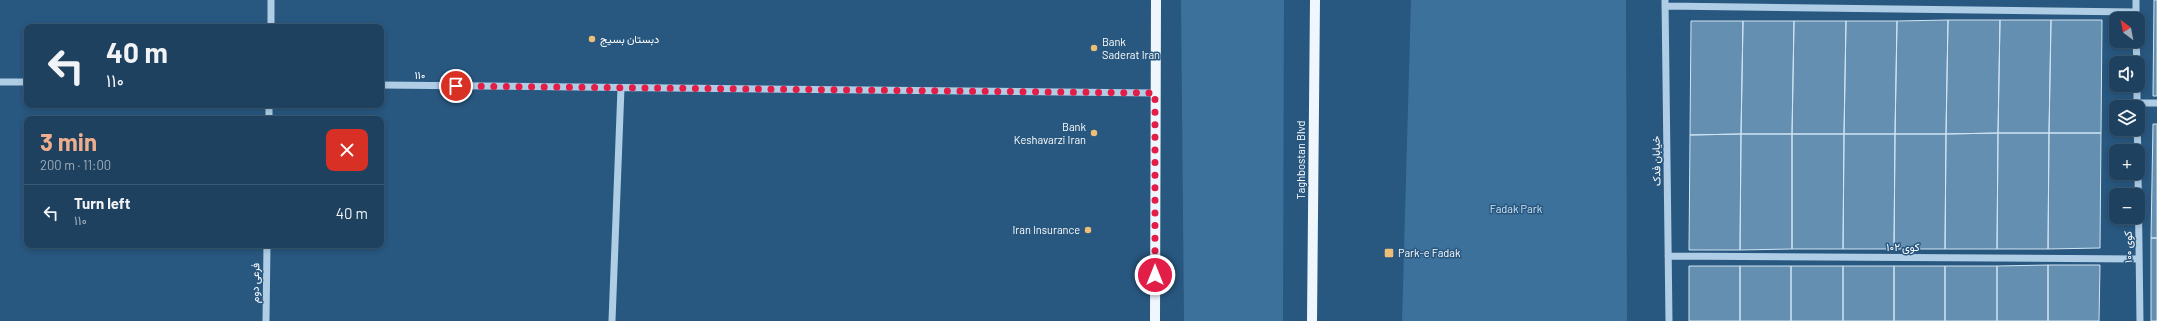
<!DOCTYPE html>
<html lang="en">
<head>
<meta charset="utf-8">
<style>
  body { margin:0; font-family:Barlow,Vazirmatn,sans-serif; background:#2b4c68; color:#f1f3f6; height:100vh; display:flex; flex-direction:column; font-size:15px; white-space:nowrap }
  * { box-sizing:border-box; margin:0 }
  p { font-size:13px; color:#a1afbd }
  .icon { flex:none; width:22px; height:22px; fill:none; stroke:currentColor; stroke-width:2; stroke-linecap:round; stroke-linejoin:round }
  .map { position:relative; flex:1; overflow:hidden }
  .panel { position:absolute; left:24px; top:116px; width:360px; height:132px; display:flex; flex-direction:column; background:#1e415f; border-radius:8px; box-shadow:0 2px 6px #0003,0 0 0 1px #3c5a74 }
  .panel>* { flex:none }
  .hud { position:absolute; left:24px; top:24px; width:360px; height:84px; border-radius:8px; box-shadow:0 2px 6px #0003,0 0 0 1px #3c5a74; background:#1e415f; color:#f1f3f6; overflow:hidden }
  .needle { width:26px; rotate:328deg }
  .tools { position:absolute; left:2109px; top:12px; display:grid; gap:8px }
  .tools a { display:grid; place-items:center; width:36px; height:36px; border-radius:8px; background:#1e415f; box-shadow:0 2px 6px #0003,0 0 0 1px #3c5a74; font-size:20px }
  .pin { position:absolute; display:grid; place-items:center; width:34px; height:34px; color:#fff; margin:-17px; border:2px solid #fff; border-radius:50%; box-shadow:0 1px 4px #0007 }
  .me { position:absolute; width:44px; margin:-22px; rotate:0deg; stroke-linejoin:round; filter:drop-shadow(0 0 3px #0008) }
  .turn { display:flex; align-items:center; gap:14px; height:84px; padding:0 16px; font-size:18px }
  .turn .icon { width:52px; height:52px; stroke-width:2.5 }
  .turn b { display:block; font-size:28px; line-height:34px }
  .round { display:grid; place-items:center; flex:none; width:42px; height:42px; border-radius:8px; background:#2b4c68 }
  .head { display:flex; align-items:center; justify-content:space-between; height:68px; padding:0 16px }
  h1 { font-size:24px; font-weight:700; line-height:30px; color:#eead8d }
  ul { padding:0; list-style:none }
  li { display:flex; align-items:center; gap:12px; height:56px; padding:0 16px; border-top:1px solid #3c5a74 }
  li div { flex:1 }
  li b { display:block; font-size:15px }
  li em { font-style:normal }
  .map>svg:first-child { display:block }
  .green { fill:#3c719c }
  .building { fill:#648fb1; stroke:#d1e5f4 }
  .lines { fill:none; stroke-linecap:round; stroke-linejoin:round }
  .minor { stroke:#afcde5; stroke-width:7 }
  .major { stroke:#eff6fd; stroke-width:10 }
  .route { stroke:#e11d48; stroke-width:7; stroke-dasharray:0 12.6 }
  .poi-dot { fill:#edbe75; stroke:#28577f; stroke-width:1.5 }
  .labels { text-anchor:middle; stroke-width:3; stroke-linejoin:round; paint-order:stroke }
  .poi-label { font-size:11px; fill:#fff; stroke:#28577f; text-anchor:start }
  .street-label { font-size:11px; fill:#fff; stroke:#28577f }
  .park-label { font-size:11px; fill:#d1e5f4; stroke:#28577f }
</style>
</head>
<body>
<div class="map">
<svg width="2157" height="321" viewBox="0 0 2157 321">
  <rect width="100%" height="100%" fill="#28577f"/>
  <path class="green" d="M1181,0H1284L1283,321H1184Z
    M1411,0H1626L1627,321H1402Z"/>
  <path class="building" d="M2154,0H2157V96H2153Z
    M1948,20L1946,134H1895L1897,21Z
    M1948,20H2000L1998,133L1946,134Z
    M2000,20H2051L2049,133H1998Z
    M2051,20H2102L2101,133H2049Z
    M1691,21H1743L1741,134L1690,135Z
    M1743,21H1794L1792,134H1741Z
    M1794,21H1846L1844,134H1792Z
    M1846,21H1897L1895,134H1844Z
    M2153,124H2157V238H2151Z
    M1998,133H2049L2048,249H1997Z
    M1998,133L1997,249H1945L1946,134Z
    M2049,133H2101L2100,248L2048,249Z
    M1741,134H1792V249L1740,250Z
    M1741,134L1740,250H1689L1690,135Z
    M1792,134H1844L1843,249H1792Z
    M1844,134H1895L1894,249H1843Z
    M1895,134H1946L1945,249H1894Z
    M2151,238H2157V321H2151Z
    M2048,265V321H1997V266Z
    M2048,265H2100L2099,321H2048Z
    M1689,266H1740V321H1689Z
    M1740,266H1791V321H1740Z
    M1791,266H1843V321H1791Z
    M1843,266H1894V321H1843Z
    M1894,266H1945V321H1894Z
    M1945,266H1997V321H1945Z"/>
  <g class="lines">
    <path class="minor" d="M1665,0L1669,321
      M2136,0V19
      M1665,6L2136,12
      M271,27V0
      M2136,41L2137,63
      M0,82H27
      M381,85L1155,93
      M2137,85V107
      M2137,103H2157
      M269,119V105
      M2137,129L2138,151
      M2138,173L2140,321
      M1668,256L2139,259
      M266,321L267,245
      M612,321L621,88"/>
    <path class="major" d="M1155,321L1156,0
      M1312,321L1315,0"/>
  </g>
  <g class="lines">
    <path class="route" d="M456,86L1155,93V275"/>
  </g>
  <g class="poi-dot">
    <circle cx="592" cy="39" r="4"/>
    <circle cx="1094" cy="48" r="4"/>
    <circle cx="1094" cy="133" r="4"/>
    <circle cx="1088" cy="230" r="4"/>
    <rect x="1384" y="248" width="10" height="10" rx="2"/>
  </g>
  <g class="labels">
    <g class="poi-label">
      <text x="600" y="43">دبستان بسیج</text>
      <text x="1102" y="46">Bank<tspan x="1102" dy="13">Saderat Iran</tspan></text>
      <text x="1086" y="131" text-anchor="end">Bank<tspan x="1086" dy="13">Keshavarzi Iran</tspan></text>
      <text x="1080" y="234" text-anchor="end">Iran Insurance</text>
      <text x="1398" y="257">Park-e Fadak</text>
    </g>
    <g class="street-label">
      <text transform="translate(420 75) rotate(1)" y="4">۱۱۰</text>
      <text transform="translate(1301 160) rotate(-90)" y="4">Taghbostan Blvd</text>
      <text transform="translate(1656 161) rotate(-91)" y="4">خیابان فدک</text>
      <text x="1903" y="251">کوی ۱۰۲</text>
      <text transform="translate(2128 247) rotate(-91)" y="4">کوی ۱۰۰</text>
      <text transform="translate(255 283) rotate(-89)" y="4">فرعی دوم</text>
    </g>
    <g class="park-label">
      <text x="1516" y="213">Fadak Park</text>
    </g>
  </g>
</svg>
<div class="tools">
<a><svg class="needle" viewBox="-14 -14 28 28"><path d="M0-13l5 13h-10z" fill="#e53935"/><path d="M0 13l5-13h-10z" fill="#a1afbd"/></svg></a>
<a><svg class="icon" aria-label="sound" viewBox="0 0 24 24"><path d="M4 9h4l5-4v14l-5-4H4zM17 9q2 3 0 6"/></svg></a>
<a><svg class="icon" aria-label="layers" viewBox="0 0 24 24"><path d="M12 4l9 5-9 5-9-5zM3 14l9 5 9-5"/></svg></a>
<a>+</a>
<a>−</a>
</div>
<div class="pin" style="left:456px;top:86px;background:#d93025"><svg class="icon" aria-label="arrive" viewBox="0 0 24 24"><path d="M6 21V4h12l-3 4 3 4H6"/></svg></div>
<svg class="me" style="left:1155px;top:275px" viewBox="-20 -20 40 40"><circle r="17" fill="#e11d48" stroke="#fff" stroke-width="3"/><path d="M0-11L8 9 0 5-8 9z" fill="#fff"/></svg>
<div class="hud">
<div class="turn"><svg class="icon" aria-label="left" viewBox="0 0 24 24"><path d="M17 20v-9H6M10 6l-5 5 5 5"/></svg><div><b>40 m</b>۱۱۰</div></div>
</div>
<section class="panel">
<div class="head"><div><h1>3 min</h1><p>200 m · 11:00</p></div><a class="round" style="background:#d93025;color:#fff"><svg class="icon" aria-label="close" viewBox="0 0 24 24"><path d="M6 6l12 12M18 6L6 18"/></svg></a></div>
<ul>
<li><svg class="icon" aria-label="left" viewBox="0 0 24 24"><path d="M17 20v-9H6M10 6l-5 5 5 5"/></svg><div><b>Turn left</b><p>۱۱۰</p></div><em>40 m</em></li>
</ul>
</section>
</div>
</body>
</html>
